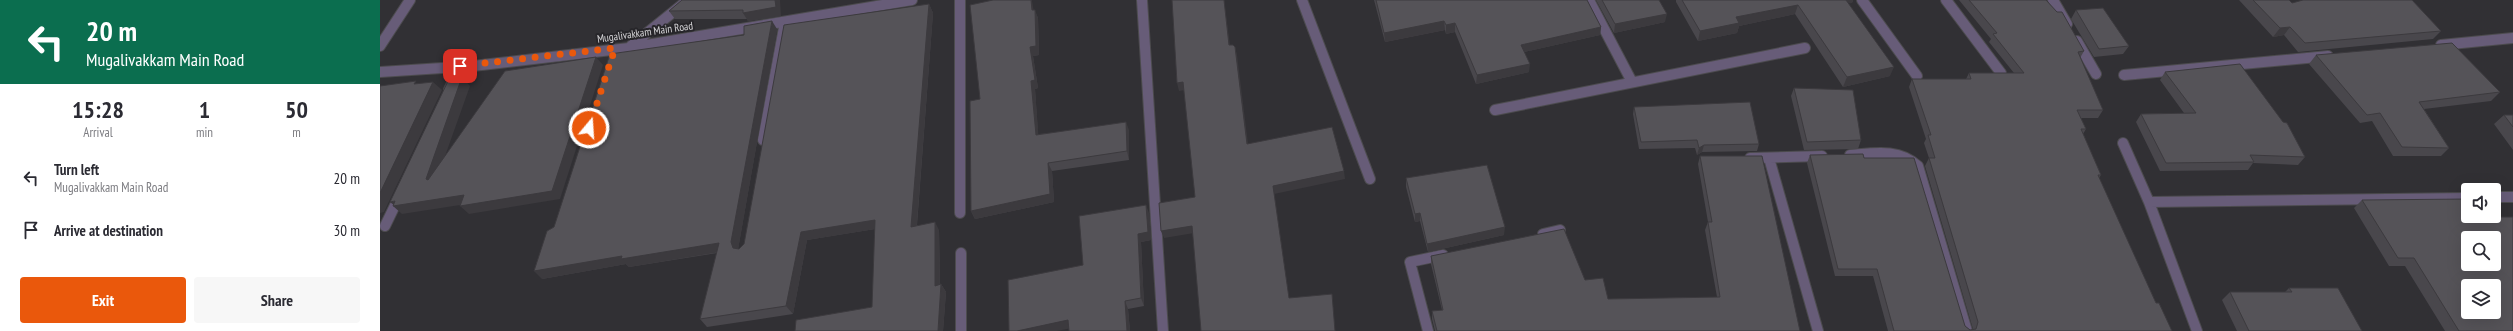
<!DOCTYPE html>
<html lang="en">
<head>
<meta charset="utf-8">
<style>
  body { margin:0; font-family:"PT Sans Narrow",sans-serif; background:#f7f7f7; color:#2b2b33; height:100vh; display:flex; flex-direction:column; font-size:15px; white-space:nowrap }
  * { box-sizing:border-box; margin:0 }
  p { font-size:13px; color:#7c7c81 }
  .icon { flex:none; width:22px; height:22px; fill:none; stroke:currentColor; stroke-width:2; stroke-linecap:round; stroke-linejoin:round }
  .map { position:relative; flex:1; overflow:hidden }
  .side { display:flex; flex-direction:column; background:#fff; width:380px }
  .side>* { flex:none }
  .hud { background:#0b6e4f; color:#fff; overflow:hidden }
  .tools { position:absolute; left:2081px; top:183px; display:grid; gap:8px }
  .tools a { display:grid; place-items:center; width:40px; height:40px; border-radius:4px; background:#fff; box-shadow:0 4px 16px #0002; font-size:20px }
  .pin { position:absolute; display:grid; place-items:center; width:34px; height:34px; color:#fff; margin:-17px; border-radius:8px; box-shadow:0 2px 6px #0006 }
  .me { position:absolute; width:44px; margin:-22px; rotate:18deg; stroke-linejoin:round; filter:drop-shadow(0 0 3px #0008) }
  .turn { display:flex; align-items:center; gap:14px; height:84px; padding:0 20px; font-size:18px }
  .turn .icon { width:52px; height:52px; stroke-width:2.5 }
  .turn b { display:block; font-size:28px; line-height:34px }
  .eta { display:flex; justify-content:space-evenly; align-items:center; height:68px; text-align:center }
  .eta b { font-size:24px; font-weight:700; line-height:28px }
  .primary-button { display:flex; gap:8px; margin-top:auto; padding:8px 20px }
  .primary-button a { flex:1; height:46px; border-radius:4px; background:#ea580c; color:#fff; font-size:16px; font-weight:700; line-height:46px; text-align:center }
  .primary-button a+a { background:#f7f7f7; color:#2b2b33 }
  ul { padding:0; list-style:none }
  li { display:flex; align-items:center; gap:12px; height:52px; padding:0 20px }
  li div { flex:1 }
  li b { display:block; font-size:15px }
  li em { font-style:normal }
  main { display:flex; flex:1; min-height:0 }
  .map>svg:first-child { display:block }
  .lines { fill:none; stroke-linecap:round; stroke-linejoin:round }
  .lane-casing { stroke:#4c4b4e; stroke-width:12 }
  .street-casing { stroke:#4c4b4e; stroke-width:12 }
  .lane { stroke:#675c78; stroke-width:10 }
  .street { stroke:#675c78; stroke-width:10 }
  .wall { fill:#49474c }
  .shaded-wall { fill:#3c3a3e }
  .building { fill:#555358; stroke:#3c3a3e; fill-rule:evenodd }
  .route { stroke:#ea580c; stroke-width:7; stroke-dasharray:0 12.6 }
  .labels { text-anchor:middle; stroke-width:4; stroke-linejoin:round; paint-order:stroke }
  .street-label { font-size:11px; fill:#d7d6d9; stroke:#27262a }
</style>
</head>
<body>
<main>
<section class="side">
<div class="hud">
<div class="turn"><svg class="icon" aria-label="left" viewBox="0 0 24 24"><path d="M17 20v-9H6M10 6l-5 5 5 5"/></svg><div><b>20 m</b>Mugalivakkam Main Road</div></div>
</div>
<div class="eta">
<div><b>15:28</b><p>Arrival</p></div>
<div><b>1</b><p>min</p></div>
<div><b>50</b><p>m</p></div>
</div>
<ul>
<li><svg class="icon" aria-label="left" viewBox="0 0 24 24"><path d="M17 20v-9H6M10 6l-5 5 5 5"/></svg><div><b>Turn left</b><p>Mugalivakkam Main Road</p></div><em>20 m</em></li>
<li><svg class="icon" aria-label="arrive" viewBox="0 0 24 24"><path d="M6 21V4h12l-3 4 3 4H6"/></svg><div><b>Arrive at destination</b></div><em>30 m</em></li>
</ul>
<div class="primary-button"><a>Exit</a><a>Share</a></div>
</section>
<div class="map">
<svg width="2133" height="331" viewBox="0 0 2133 331">
  <rect width="100%" height="100%" fill="#313034"/>
  <g class="lines">
    <g class="lane-casing">
      <path id="lane" d="M1482,0L1537,76
        M1566,0L1621,73"/>
    </g>
    <g class="street-casing">
      <path id="street" d="M580,0V213
        M762,0L783,331
        M922,0L990,179
        M1209,0L1252,82
        M1673,0L1687,24
        M1697,41L1716,74
        M2061,45L2133,38
        M0,46L30,0
        M251,46L308,0
        M0,72L93,66L249,48L532,0
        M1744,75L1948,56
        M69,90L80,66
        M1115,110L1425,48
        M383,140L405,22
        M1743,143L1769,202
        M1470,155C1494,153 1519,148 1538,166L1587,331
        M1370,158L1442,156
        M1389,158L1438,331
        M2114,197H2133
        M5,226L20,195
        M1163,234L1180,230
        M581,253V331
        M1048,331L1030,262L1063,255
        M1817,331L1769,202L2088,198"/>
    </g>
    <use href="#lane" class="lane"/>
    <use href="#street" class="street"/>
  </g>
  <path class="wall" d="M302,0L401,16L368,21L367,19H295L289,11Z
    M994,0H1207L1221,27L1220,35L1144,52L1149,72L1096,84L1075,32L1066,34L1065,30L1005,42Z
    M1216,0H1279L1285,22L1234,33Z
    M1296,0H1473L1472,3H1468L1510,76L1463,87L1415,14L1359,26L1357,33L1318,41L1296,2Z
    M1579,0H1666L1704,51L1700,58L1723,110L1718,118H1701L1706,129L1703,134L1721,175L1719,178L1776,303L1792,331H1508L1493,276H1455L1427,163L1430,155L1484,158L1585,326L1590,330L1593,329L1545,166L1549,158L1544,143L1546,139L1529,87L1532,79H1586L1589,73H1634L1609,42L1611,39Z
    M1859,0H1909L1912,3L2061,31L2053,39L1918,52L1904,35L1893,37Z
    M549,4L553,13L537,225L559,230L560,285L561,284L566,292L563,331H415L492,307L495,229L427,240L413,314L327,327L320,319L337,253L249,267L246,264L162,279L174,227L364,35L397,29L358,249H359L364,244Z
    M654,10L658,18L659,55L653,56L658,88L655,89L658,134L749,130V160L672,171L674,202L595,219L591,211L600,99Z
    M1696,10L1749,46L1743,54L1714,57L1691,19Z
    M1936,55L2120,92L2111,101L2044,109L2069,148L2061,156H2013L1992,121L1980,123L1929,64Z
    M1785,72L1925,157L1918,165L1873,163L1868,170L1780,171L1756,122L1761,114L1804,113L1780,80Z
    M1414,88L1481,140L1478,149L1424,150L1411,96Z
    M1254,107L1379,144L1377,151L1322,152L1317,155L1315,148L1259,149L1253,114Z
    M2124,115H2133V150L2114,124Z
    M1320,156L1420,331H1055L1052,319V311L1062,310L1051,264V256L1205,280L1228,299L1337,297L1325,230L1328,222L1318,164Z
    M1026,178L1124,235L1048,252L1040,221L1035,222L1026,187Z
    M1982,200L2117,217L2133,331H2065L2025,266H2009L1974,208Z
    M769,213L771,240L761,242L764,306L748,309L750,331H689L703,265Z
    M1909,288L1982,331H1857L1842,300L1850,292H1905Z"/>
  <path class="shaded-wall" d="M395,0H400L401,16L368,21L363,13Z
    M651,0H652V1L655,18V10L658,18L659,55L653,56L658,88L655,89L659,143L656,135L651,81L650,47L652,10Z
    M844,0L851,53L849,45Z
    M1461,0H1473L1472,3L1460,5Z
    M549,4L553,13L536,235L531,227Z
    M1418,5L1415,14L1359,26L1357,33L1318,41L1320,31L1356,17Z
    M1287,14L1285,22L1234,33L1235,24Z
    M392,21L397,29L358,250L353,248L351,242Z
    M1064,21L1065,30L1005,42L1004,33Z
    M1075,23V32L1066,34V25Z
    M1221,27L1220,35L1140,53L1141,45Z
    M1910,27L1904,35L1893,37L1900,28Z
    M855,47L857,55L869,152L867,144Z
    M216,57L223,65L180,199L89,214L80,206Z
    M1150,64L1149,72L1096,84L1097,75Z
    M1514,67L1510,76L1463,87L1467,77Z
    M82,77L90,86L54,187L46,179Z
    M53,82L62,90L4,212L0,213V193Z
    M803,82L805,90L799,91L797,83Z
    M746,122L749,130V160L747,151Z
    M1324,145L1322,152L1317,155L1319,148Z
    M668,163L672,171L674,202L595,219L591,211Z
    M964,171L965,179L894,194L911,306L893,186Z
    M84,195L93,203L22,214L13,206H15L10,202Z
    M766,205L769,213L771,240L761,242L764,306L761,298L758,234Z
    M1040,213V221L1035,222V214Z
    M495,220L501,228L427,240L413,314L406,306L421,232Z
    M555,222L559,230L560,293L555,286Z
    M812,226L814,233L784,238L781,231Z
    M1125,227L1124,235L1048,252L1047,244Z
    M339,243L346,251L249,267L246,264L162,279L154,271L242,256Z
    M561,284L566,292L563,331H558Z
    M745,301L748,309L750,331H747Z
    M688,320L692,328L677,331H637Z"/>
  <path class="building" d="M302,0H395L396,7L363,13V10L289,11Z
    M613,0H651L652,10H655L656,46L650,47L655,80L651,81L656,135L746,122L747,151L668,163L670,194L591,211L590,101L600,99L590,5Z
    M792,0H844L849,45H853L855,47L867,144L952,127L964,171L893,186L909,298L952,294L955,331H821L812,226L781,231L779,203L815,197L803,82L797,83Z
    M996,0H1207L1221,27L1141,45L1150,64L1097,75L1075,23L1066,25L1064,21L1004,33Z
    M1222,0H1279L1287,14L1235,24Z
    M1302,0H1466L1514,67L1467,77L1418,5L1356,17L1359,23L1320,31Z
    M1589,0H1666L1677,12H1682L1704,51L1698,52L1723,110H1697L1706,129H1701L1721,175H1718L1776,303H1779L1792,331H1514L1497,269H1458L1430,155L1483,154L1484,158H1534L1585,326L1590,330L1596,329L1598,322L1549,158H1555L1548,135H1551L1532,79H1591L1589,73H1644L1613,34L1617,33Z
    M1873,0H1909L1912,3L1923,0H2032L2061,31L1925,43L1910,27L1900,28Z
    M549,4L531,227L555,222V286L561,284L558,331H415L416,320L492,307L495,220L421,232L406,306L320,319L339,243L241,259L242,256L154,271L167,231L174,227L230,54L364,35V26L392,21L351,242L353,248L359,249L364,244L404,25Z
    M1723,8L1749,46L1719,49L1696,10Z
    M2072,43L2120,92L2039,102L2069,148L2022,147L2000,113L1987,115L1936,55Z
    M216,57L172,191L80,206L84,195L13,206L15,201L10,202L69,79L82,77L46,179L48,180L125,71Z
    M1860,64L1903,122L1907,123L1925,157L1870,155L1874,162L1786,163L1761,114L1816,113L1785,72Z
    M36,81L34,84L53,82L0,193V86Z
    M1414,88L1473,90L1481,140L1427,142Z
    M1370,102L1379,144L1324,145L1319,148L1317,140L1261,142L1254,107Z
    M2124,115H2133V127Z
    M1320,156H1382L1420,331H1057L1052,311L1063,310L1051,256L1184,229L1205,280L1223,278L1228,299L1340,297L1328,222H1332Z
    M1107,165L1125,227L1047,244L1040,213L1035,214L1026,178Z
    M2088,199V216H2114V213L2117,217H2133V331H2079L2034,258H2018L1982,200ZM2088,238H2114V264H2088ZM2088,286H2114V312H2088Z
    M766,205L768,232L758,234L761,298L745,301L747,331H689L688,320L637,331H629L628,280L703,265L699,216Z
    M1909,288H1958L1982,331H1869L1850,292H1912Z"/>
  <g class="lines">
    <path class="route" d="M80,66L235,48L209,128"/>
  </g>
  <g class="labels">
    <g class="street-label">
      <text transform="translate(265 32) rotate(-8)" y="4">Mugalivakkam Main Road</text>
    </g>
  </g>
</svg>
<div class="tools">
<a><svg class="icon" aria-label="sound" viewBox="0 0 24 24"><path d="M4 9h4l5-4v14l-5-4H4zM17 9q2 3 0 6"/></svg></a>
<a><svg class="icon" aria-label="search" viewBox="0 0 24 24"><circle cx="10" cy="10" r="6"/><path d="M15 15l6 6"/></svg></a>
<a><svg class="icon" aria-label="layers" viewBox="0 0 24 24"><path d="M12 4l9 5-9 5-9-5zM3 14l9 5 9-5"/></svg></a>
</div>
<div class="pin" style="left:80px;top:66px;background:#d93025"><svg class="icon" aria-label="arrive" viewBox="0 0 24 24"><path d="M6 21V4h12l-3 4 3 4H6"/></svg></div>
<svg class="me" style="left:209px;top:128px" viewBox="-20 -20 40 40"><circle r="17" fill="#ea580c" stroke="#fff" stroke-width="3"/><path d="M0-11L8 9 0 5-8 9z" fill="#fff"/></svg>
</div>
</main>
</body>
</html>
